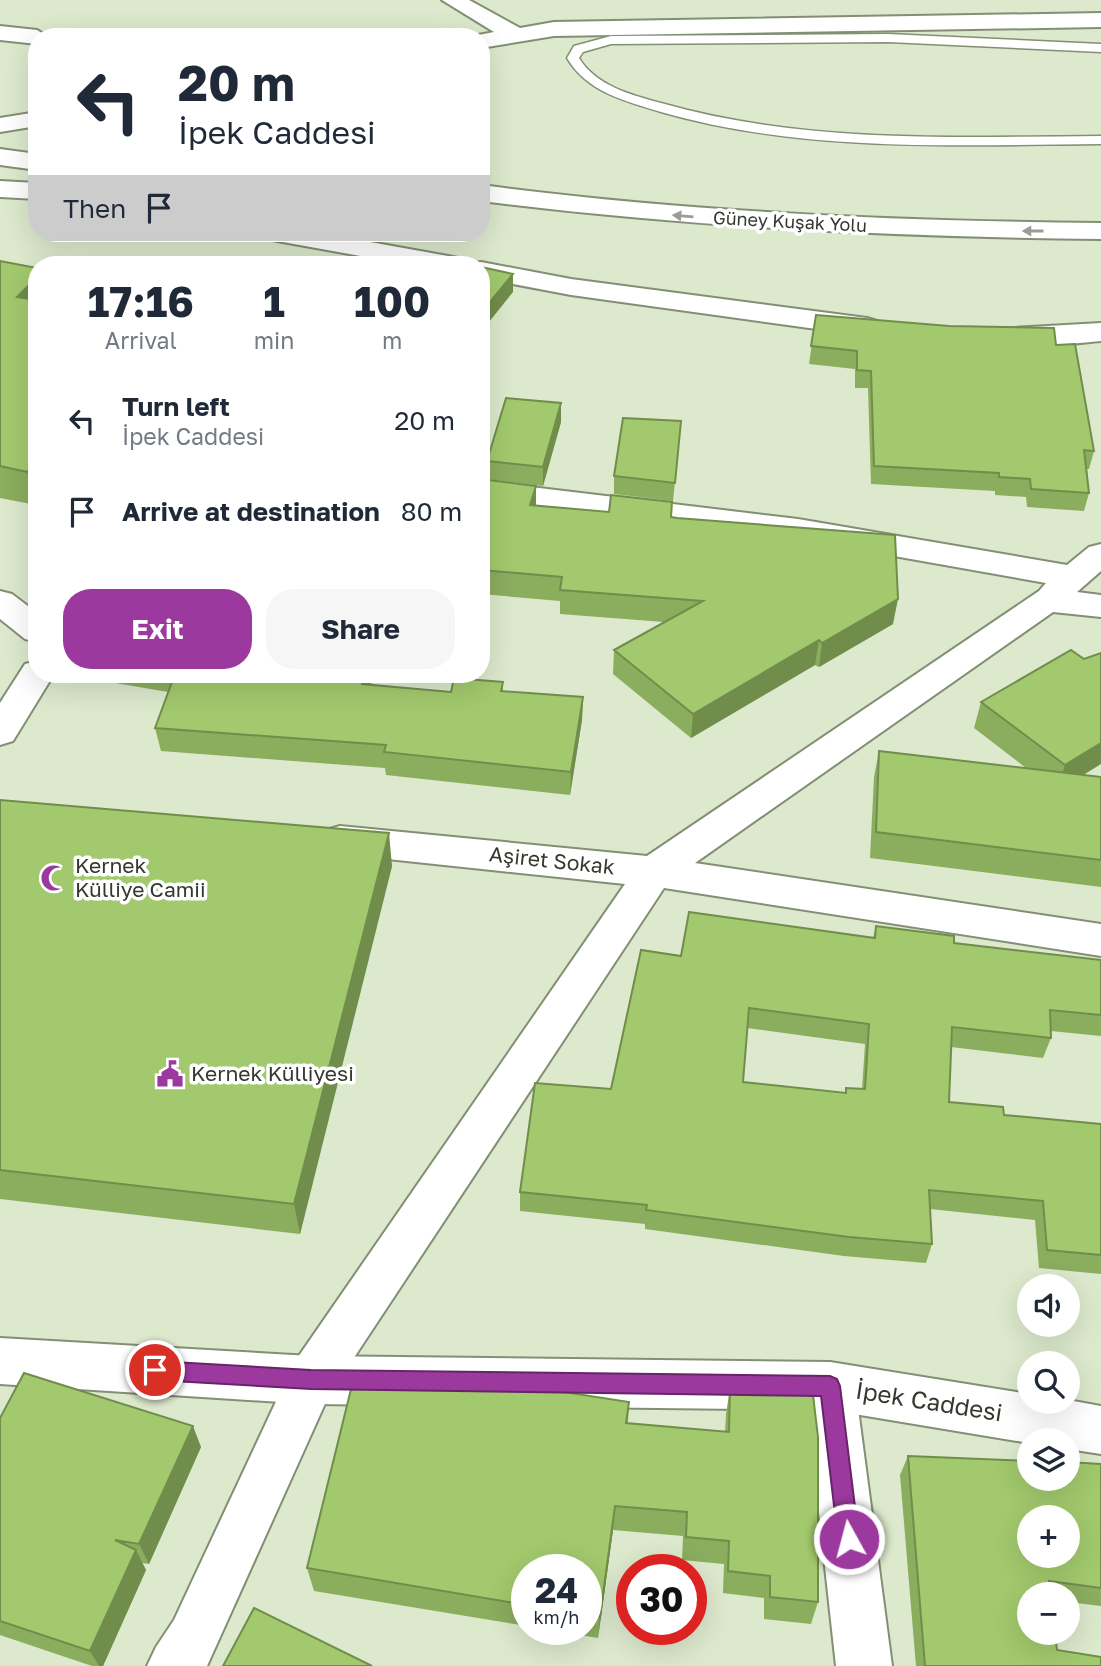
<!DOCTYPE html>
<html lang="en">
<head>
<meta charset="utf-8">
<style>
  body { margin:0; font-family:"Golos Text",sans-serif; background:#f6f6f7; color:#1f2937; height:100vh; display:flex; flex-direction:column; font-size:26px; white-space:nowrap }
  * { box-sizing:border-box; margin:0 }
  p { font-size:23px; color:#747a83 }
  .icon { flex:none; width:38px; height:38px; fill:none; stroke:currentColor; stroke-width:2; stroke-linecap:round; stroke-linejoin:round }
  .map { position:relative; flex:1; overflow:hidden }
  .sheet { position:absolute; left:28px; top:256px; width:462px; height:427px; display:flex; flex-direction:column; background:#fff; border-radius:28px; box-shadow:0 7px 28px #0002 }
  .sheet>* { flex:none }
  .banner { position:absolute; left:28px; top:28px; width:462px; height:214px; border-radius:28px; box-shadow:0 7px 28px #0002; background:#fff; color:#1f2937; overflow:hidden }
  .fabs { position:absolute; left:1017px; top:1274px; display:grid; gap:14px }
  .fabs a { display:grid; place-items:center; width:63px; height:63px; border-radius:50%; background:#fff; box-shadow:0 7px 28px #0002; font-size:35px }
  .speed { position:absolute; left:511px; top:1554px; display:flex; gap:14px; font-size:35px; font-weight:700; text-align:center }
  .speed>* { display:grid; place-content:center; width:91px; height:91px; border-radius:50%; background:#fff; box-shadow:0 7px 28px #0002; line-height:1 }
  .speed small { font-size:18px; font-weight:400 }
  .speed .limit { border:10px solid #d22; background:#fff; color:#111 }
  .pin { position:absolute; display:grid; place-items:center; width:60px; height:60px; color:#fff; margin:-30px; border:4px solid #fff; border-radius:50%; box-shadow:0 2px 7px #0007 }
  .me { position:absolute; width:77px; margin:-38px; rotate:353deg; stroke-linejoin:round; filter:drop-shadow(0 0 5px #0008) }
  .turn { display:flex; align-items:center; gap:24px; height:147px; padding:0 35px; font-size:32px }
  .turn .icon { width:91px; height:91px; stroke-width:2.5 }
  .turn b { display:block; font-size:49px; line-height:60px }
  .then { display:flex; align-items:center; height:66px; padding:0 35px; background:#0003; gap:14px; font-size:26px }
  .eta { display:flex; justify-content:space-evenly; align-items:center; height:119px; text-align:center }
  .eta b { font-size:42px; font-weight:700; line-height:49px }
  .primary-button { display:flex; gap:14px; margin-top:auto; padding:14px 35px }
  .primary-button a { flex:1; height:80px; border-radius:28px; background:#9c399f; color:#fff; font-size:28px; font-weight:700; line-height:80px; text-align:center }
  .primary-button a+a { background:#f6f6f7; color:#1f2937 }
  ul { padding:0; list-style:none }
  li { display:flex; align-items:center; gap:21px; height:91px; padding:0 35px }
  li div { flex:1 }
  li b { display:block; font-size:26px }
  li em { font-style:normal }
  .map>svg:first-child { display:block }
  .lines { fill:none; stroke-linecap:round; stroke-linejoin:round }
  .service-casing { stroke:#828f74; stroke-width:3 }
  .minor-casing { stroke:#828f74; stroke-width:4 }
  .tertiary-casing { stroke:#828f74; stroke-width:4 }
  .secondary-casing { stroke:#828f74; stroke-width:4 }
  .service { fill:#fff; fill-rule:evenodd }
  .minor { fill:#fff; fill-rule:evenodd }
  .tertiary { fill:#fff; fill-rule:evenodd }
  .secondary { fill:#fff; fill-rule:evenodd }
  .wall { fill:#8bad5e; fill-rule:evenodd }
  .shaded-wall { fill:#718d4c }
  .building { fill:#a2c96d; stroke:#718d4c; stroke-width:2; fill-rule:evenodd }
  .oneway { fill:#9a9c96 }
  .route { fill:#9c399f; stroke:#652567; stroke-width:2 }
  .labels { text-anchor:middle; stroke-width:7; stroke-linejoin:round; paint-order:stroke }
  .far-street-label { font-size:18px; fill:#34392e; stroke:#fff }
  .street-label { font-size:21px; fill:#34392e; stroke:#fff }
  .poi-label { font-size:21px; fill:#34392e; stroke:#fff; text-anchor:start }
  .near-street-label { font-size:24px; fill:#34392e; stroke:#fff }
</style>
</head>
<body>
<div class="map">
<svg width="1101" height="1666" viewBox="0 0 1101 1666">
  <rect width="100%" height="100%" fill="#dce9cc"/>
  <g class="lines">
    <g class="service-casing">
      <path id="service" d="M888,34L1101,44V52L888,42L611,44L583,52L579,58C596,86 632,95 661,103C805,144 953,137 1101,136V144C954,145 804,153 661,112C625,101 587,92 567,58L574,46L611,36Z"/>
    </g>
    <g class="minor-casing">
      <path id="minor" d="M442,0H469L520,28L554,22L1101,13V27L554,36L481,48V37L473,36L494,32Z
        M0,26L37,30L48,37H37V44L0,40Z
        M37,112V126L0,132V118Z
        M481,481L798,519L1067,565L1089,547L1101,544V571L1077,592L1101,595V617L1053,612L695,863L1101,924V956L664,888L328,1397L207,1666H147L156,1647L174,1620L294,1363L625,884L340,854L326,850L321,840L326,830L340,826L647,856L1039,591L1046,583L798,539L481,501Z
        M0,591L12,594L37,613V642L25,639L0,619Z
        M37,661V674H54L13,741L0,745V703L25,664Z
        M830,1362L847,1369L855,1386L892,1666H836L805,1386L813,1369Z"/>
    </g>
    <g class="tertiary-casing">
      <path id="tertiary" d="M0,181L37,183V199L0,197Z
        M264,233H320L448,256L458,258L462,264H405L277,241L268,239Z
        M481,262L571,279L867,318L877,321L881,327L877,333L867,336L571,295L481,278V264H471Z
        M1101,323V341C1067,344 1028,350 994,341L990,335L994,329Z"/>
    </g>
    <g class="secondary-casing">
      <path id="secondary" d="M0,149L37,154V170L0,165Z
        M481,185C687,212 893,221 1101,223V239C893,237 687,227 481,201Z
        M0,1338L311,1356L830,1362L1029,1394V1402L1068,1400L1101,1406V1454L1068,1449V1440L1029,1443L830,1410L311,1404L0,1384Z"/>
    </g>
    <use href="#service" class="service"/>
    <use href="#minor" class="minor"/>
    <use href="#tertiary" class="tertiary"/>
    <use href="#secondary" class="secondary"/>
  </g>
  <path class="wall" d="M0,261L37,268V504L36,505L0,498Z
    M816,315L1056,345L1094,451L1089,469H1087L1089,493L1084,511L1027,507L1026,497L995,495V491L871,484L868,388H855V369L809,364Z
    M681,421L673,501L614,494V476Z
    M561,422L543,486L487,479V461Z
    M481,479L536,506L671,517L893,624L819,667L815,665L691,738L613,674L614,650L664,622L560,614V601L481,594Z
    M1084,659L1083,775L1101,777V887L870,858L874,777L879,751L1026,768L974,728L981,702Z
    M97,674H373L371,685L451,692L503,682V691L583,697L582,720L570,795L386,775L385,768L161,751L155,728L168,692L98,680Z
    M0,800L392,866L300,1234L0,1199Z
    M876,926L954,943L1101,960V1036L1051,1031V1038L1043,1058L951,1047L949,1102L1004,1115L1101,1124V1274L1039,1268L1035,1220L930,1209L932,1244L926,1263L844,1256L645,1229V1224L520,1211V1192L611,1089L681,956L873,938ZM747,1028L865,1044L862,1089L846,1088L845,1093L743,1082Z
    M730,1388L818,1602L811,1624L764,1619V1598L723,1593L724,1564L682,1560L683,1536L613,1530L598,1638L544,1629H586V1570H527V1626L314,1591L307,1568L629,1402L628,1423L725,1432L726,1414Z
    M0,1418L201,1447L149,1564L142,1563L146,1570L103,1666H92L0,1635Z
    M908,1456L1101,1464V1606L1068,1602V1594H1029L1057,1650L1101,1666H916L900,1475Z"/>
  <path class="shaded-wall" d="M513,274V292L481,332V313Z
    M37,277V317L17,297Z
    M561,403V422L543,486V467Z
    M37,460V504L36,505L27,472Z
    M536,486V510L530,505Z
    M898,599L893,624L819,667L822,643Z
    M819,640L815,665L691,738L693,714Z
    M365,674H373L365,707L362,684Z
    M583,697L582,720L570,795L571,772Z
    M1101,743V764L1056,792L1065,765Z
    M389,833L392,866L300,1234L294,1204Z
    M193,1426L201,1447L149,1564L139,1544Z
    M615,1506L613,1530L598,1638L600,1617Z
    M136,1550L146,1570L103,1666H99L90,1651Z"/>
  <path class="building" d="M453,260L471,264H450Z
    M0,261L37,268V277L17,297L37,300V460L27,472L0,466Z
    M481,267L513,274L481,313Z
    M816,315L949,326L1054,328L1056,345L1075,344L1094,451L1084,450L1089,493L1031,489L1030,479L999,477V473L874,466L871,371L857,370V351L811,346Z
    M506,398L561,403L543,467L487,461Z
    M623,418L681,421L675,483L614,476Z
    M481,479L536,486L530,505L609,512L611,495L672,502L671,517L677,518L895,535L898,599L822,643L819,640L693,714L614,650L703,601L560,590L562,577L481,570Z
    M1071,650L1084,659L1101,653V743L1065,765L981,702Z
    M175,674H365L362,684L451,692L454,678L503,682L501,691L583,697L571,772L384,752L386,745L155,728Z
    M879,751L1101,777V860L876,832Z
    M0,800L389,833L294,1204L0,1170Z
    M689,912L875,938L876,926L954,936V943L1101,960V1015L1050,1010L1051,1038L952,1027L949,1102L1003,1107L1004,1115L1101,1124V1255L1047,1250L1043,1201L929,1190L932,1244L849,1237L646,1210L647,1205L520,1192L535,1083L611,1089L641,950L681,956ZM749,1008L869,1024L865,1089L846,1088V1093L743,1082Z
    M24,1373L193,1426L139,1544L115,1540L136,1550L90,1651L0,1621V1418Z
    M353,1381L507,1383L629,1402L626,1423L729,1432L730,1388L813,1395L818,1437V1602L770,1597V1576L728,1571L729,1541L686,1537L687,1512L615,1506L600,1617L586,1614V1570H527V1605L307,1568Z
    M908,1456L1029,1461V1479H1068V1462L1101,1464V1588L1049,1581L1050,1594H1029V1633H1055L1057,1650L1101,1657V1666H925ZM1029,1517H1068V1556H1029Z
    M254,1608L372,1666H223Z"/>
  <defs><path id="oneway-solid" d="M-6-.8H1V-3.2L6.5 0L1 3.2V.8H-6Z" transform="scale(1.75)"/></defs>
  <g class="oneway">
    <use href="#oneway-solid" transform="translate(683 216) rotate(-175)"/>
    <use href="#oneway-solid" transform="translate(1033 231) rotate(-180)"/>
  </g>
  <path class="route" d="M155,1361L311,1370L830,1376L837,1379L840,1386L859,1539L856,1546L849,1550L841,1546L838,1539L821,1396L311,1389L155,1380L148,1377L145,1370L148,1363Z"/>
  <defs>
    <g id="mosque-bare" transform="scale(2.1)"><path d="M3.5-4.9A6 6 0 1 0 3.5 4.9A5 5 0 1 1 3.5-4.9Z" fill="#9c399f" stroke="#fff" stroke-width="2.5" paint-order="stroke"/></g>
    <g id="civic-bare" transform="scale(2.1)"><path d="M-.6-6.5H3V-4.5H.6V-3L4-1V1h2V6H-6V1h2V-1L-.6-3ZM-1.2 2.5V6h2.4V2.5Z" fill="#9c399f" stroke="#fff" stroke-width="2.5" paint-order="stroke"/></g>
  </defs>
  <g fill-rule="evenodd">
    <use href="#mosque-bare" x="54" y="878"/>
    <use href="#civic-bare" x="170" y="1074"/>
  </g>
  <g class="labels">
    <g class="far-street-label">
      <text transform="translate(790 222) rotate(3)" y="6">Güney Kuşak Yolu</text>
    </g>
    <g class="street-label">
      <text transform="translate(552 861) rotate(6)" y="7">Aşiret Sokak</text>
    </g>
    <g class="poi-label">
      <text x="75" y="873">Kernek<tspan x="75" dy="24">Külliye Camii</tspan></text>
      <text x="191" y="1081">Kernek Külliyesi</text>
    </g>
    <g class="near-street-label">
      <text transform="translate(929 1402) rotate(9)" y="8">İpek Caddesi</text>
    </g>
  </g>
</svg>
<div class="fabs">
<a><svg class="icon" aria-label="sound" viewBox="0 0 24 24"><path d="M4 9h4l5-4v14l-5-4H4zM17 9q2 3 0 6"/></svg></a>
<a><svg class="icon" aria-label="search" viewBox="0 0 24 24"><circle cx="10" cy="10" r="6"/><path d="M15 15l6 6"/></svg></a>
<a><svg class="icon" aria-label="layers" viewBox="0 0 24 24"><path d="M12 4l9 5-9 5-9-5zM3 14l9 5 9-5"/></svg></a>
<a>+</a>
<a>−</a>
</div>
<div class="speed"><div>24<small>km/h</small></div><div class="limit">30</div></div>
<div class="pin" style="left:155px;top:1370px;background:#d93025"><svg class="icon" aria-label="arrive" viewBox="0 0 24 24"><path d="M6 21V4h12l-3 4 3 4H6"/></svg></div>
<svg class="me" style="left:849px;top:1539px" viewBox="-20 -20 40 40"><circle r="17" fill="#9c399f" stroke="#fff" stroke-width="3"/><path d="M0-11L8 9 0 5-8 9z" fill="#fff"/></svg>
<div class="banner">
<div class="turn"><svg class="icon" aria-label="left" viewBox="0 0 24 24"><path d="M17 20v-9H6M10 6l-5 5 5 5"/></svg><div><b>20 m</b>İpek Caddesi</div></div>
<div class="then">Then<svg class="icon" aria-label="arrive" viewBox="0 0 24 24"><path d="M6 21V4h12l-3 4 3 4H6"/></svg></div>
</div>
<section class="sheet">
<div class="eta">
<div><b>17:16</b><p>Arrival</p></div>
<div><b>1</b><p>min</p></div>
<div><b>100</b><p>m</p></div>
</div>
<ul>
<li><svg class="icon" aria-label="left" viewBox="0 0 24 24"><path d="M17 20v-9H6M10 6l-5 5 5 5"/></svg><div><b>Turn left</b><p>İpek Caddesi</p></div><em>20 m</em></li>
<li><svg class="icon" aria-label="arrive" viewBox="0 0 24 24"><path d="M6 21V4h12l-3 4 3 4H6"/></svg><div><b>Arrive at destination</b></div><em>80 m</em></li>
</ul>
<div class="primary-button"><a>Exit</a><a>Share</a></div>
</section>
</div>
</body>
</html>
